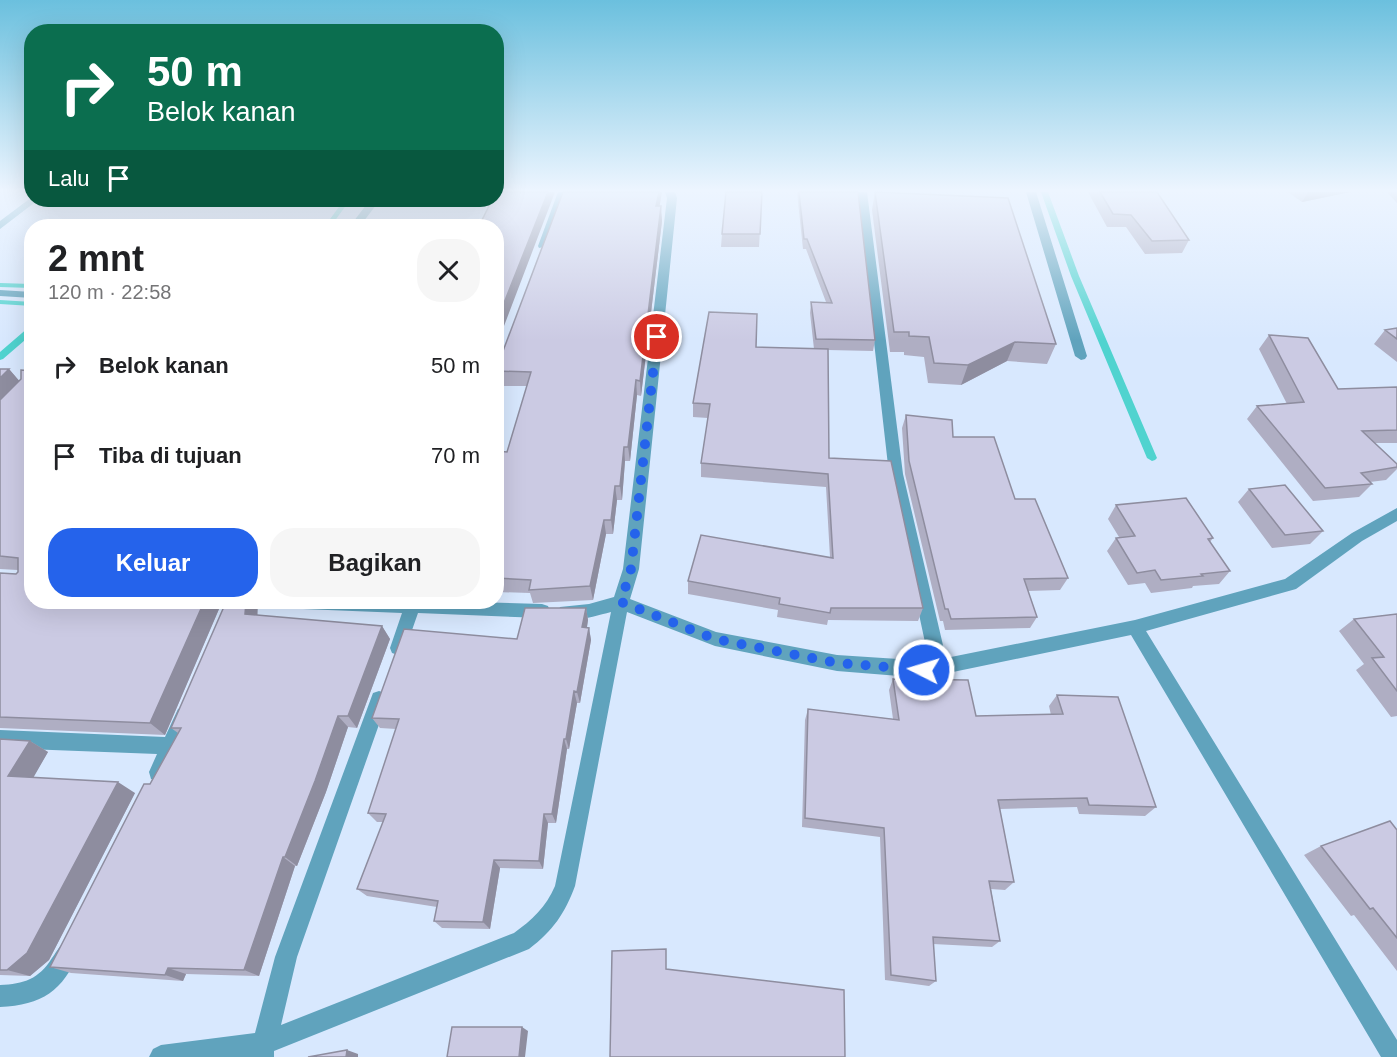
<!DOCTYPE html>
<html lang="id">
<head>
<meta charset="utf-8">
<style>
  body { margin:0; font-family:Arial,sans-serif; background:#f6f6f6; color:#202124; height:100vh; display:flex; flex-direction:column; font-size:22px; white-space:nowrap }
  * { box-sizing:border-box; margin:0 }
  p { font-size:20px; color:#757577 }
  .icon { flex:none; width:33px; height:33px; fill:none; stroke:currentColor; stroke-width:2; stroke-linecap:round; stroke-linejoin:round }
  .map { position:relative; flex:1; overflow:hidden }
  .drawer { position:absolute; left:24px; top:219px; width:480px; height:390px; display:flex; flex-direction:column; background:#fff; border-radius:24px; box-shadow:0 6px 24px #0002 }
  .drawer>* { flex:none }
  .banner { position:absolute; left:24px; top:24px; width:480px; height:183px; border-radius:24px; box-shadow:0 6px 24px #0002; background:#0b6e4f; color:#fff; overflow:hidden }
  .pin { position:absolute; display:grid; place-items:center; width:51px; height:51px; color:#fff; margin:-26px; border:3px solid #fff; border-radius:50%; box-shadow:0 2px 6px #0007 }
  .me { position:absolute; width:66px; margin:-33px; rotate:275deg; stroke-linejoin:round; filter:drop-shadow(0 0 4px #0008) }
  .turn { display:flex; align-items:center; gap:21px; height:126px; padding:0 24px; font-size:27px }
  .turn .icon { width:78px; height:78px; stroke-width:2.5 }
  .turn b { display:block; font-size:42px; line-height:51px }
  .then { display:flex; align-items:center; height:57px; padding:0 24px; background:#0003; gap:12px; font-size:22px }
  .round { display:grid; place-items:center; flex:none; width:63px; height:63px; border-radius:24px; background:#f6f6f6 }
  .overview { display:flex; align-items:center; justify-content:space-between; height:102px; padding:0 24px }
  h1 { font-size:36px; font-weight:700; line-height:45px }
  .button { display:flex; gap:12px; margin-top:auto; padding:12px 24px }
  .button a { flex:1; height:69px; border-radius:24px; background:#2563eb; color:#fff; font-size:24px; font-weight:700; line-height:69px; text-align:center }
  .button a+a { background:#f6f6f6; color:#202124 }
  ul { padding:0; list-style:none }
  li { display:flex; align-items:center; gap:18px; height:90px; padding:0 24px }
  li div { flex:1 }
  li b { display:block; font-size:22px }
  li em { font-style:normal }
  .map>svg:first-child { display:block }
  .lines { fill:none; stroke-linecap:round; stroke-linejoin:round }
  .stream { fill:#50d3cf; fill-rule:evenodd }
  .lane { fill:#60a3bd; fill-rule:evenodd }
  .street { fill:#60a3bd; fill-rule:evenodd }
  .wall { fill:#afaec3 }
  .shaded-wall { fill:#8e8d9f }
  .building { fill:#cbcae3; stroke:#8e8d9f; stroke-width:1.5 }
  .route { stroke:#2563eb; stroke-width:10; stroke-dasharray:0 18 }
</style>
</head>
<body>
<div class="map">
<svg width="1397" height="1057" viewBox="0 0 1397 1057">
  <rect width="100%" height="100%" fill="#d8e8fe"/>
  <g class="lines">
    <path class="stream" d="M1041,192H1048L1079,276L1157,458L1155,460L1152,461L1147,458L1071,276Z
      M344,200H350L331,226H325Z
      M0,283L32,284V288L0,287Z
      M0,300L32,302V306L0,304Z
      M29,327H32V334L3,359L0,360V352Z"/>
    <path class="lane" d="M1026,192H1036L1087,356L1085,359L1081,360L1075,356Z
      M32,197V200H38L0,229V221Z
      M370,200H380L360,226H350Z
      M0,290L32,292V298L0,296Z"/>
    <path class="street" d="M558,192H568L548,246L539,248L538,246Z
      M665,192H675L677,198L639,569L630,599L716,632L837,655L929,661L889,474L857,192H867L903,474L946,658L1135,620L1285,579L1352,533L1397,508V521L1362,541L1296,589L1146,631L1397,1040V1057H1381L1131,635L924,678L837,671L715,646L627,612L575,886C565,913 553,931 529,949L274,1051V1057H149L153,1049L161,1045L255,1033L275,957L373,693L379,691L385,693L388,699L297,957L281,1025L514,933C532,920 546,907 555,886L611,612C595,616 576,623 560,617L558,612L560,607L589,604L614,597L623,569L667,198Z
      M295,602H472L542,604L548,606L550,611L548,616L542,618L418,613L404,653L398,655L392,653L390,648L402,613L303,609L297,607Z
      M184,707L190,709L193,715L165,779L158,781L151,779L149,772L157,754L0,748V730L165,737L178,709Z
      M68,941L76,944L79,952C63,991 42,1005 0,1007V985C24,984 39,979 52,958C58,950 59,945 68,941Z"/>
  </g>
  <path class="wall" d="M762,192L759,247H721L722,234Z
    M797,192H858L875,340L873,351L828,350L829,458L923,608L918,621L828,620L827,625L777,617L778,610L688,594V581L830,557L826,487L701,477V463L708,418L693,417V403L756,347L814,349L810,313L811,302H826L806,249H803Z
    M875,192L1056,344L1047,364L1007,361L961,385L928,383L924,357L904,355V352H890L872,210Z
    M1088,192H1157L1189,240L1182,253L1145,254L1126,227H1107Z
    M1288,192H1350L1302,202Z
    M1387,192H1397V203Z
    M660,206L662,221L641,396L637,395L630,461H625L622,500H617L613,534H606L593,600L533,603L530,593L496,592V451L507,452L527,386H496V361L500,359Z
    M1397,328V362L1374,344L1385,330Z
    M1269,335L1338,389L1397,387V443H1375L1397,464V469L1386,480L1370,482L1372,484L1359,497L1313,501L1247,419L1257,406L1287,404L1259,349Z
    M0,369H9L19,381L32,602H222L165,735L0,728V573L16,574L18,572V570L0,569Z
    M906,415L953,437L1015,499L1068,578L1060,590L1028,591L1037,617L1030,628L945,630L943,621H940L905,474L902,428Z
    M1249,489L1323,531L1310,544L1272,548L1238,502Z
    M1116,505L1213,538L1210,542L1230,571L1219,584L1193,586L1192,588L1151,593L1145,583L1128,585L1107,551L1116,538L1119,537L1108,519Z
    M586,608L588,620L587,627L589,628L591,640L580,703H577L569,749H567L556,823H548L543,869L500,868L490,929L442,928L434,921L437,907L367,896L357,889L383,822H377L368,813L396,729L380,728L372,718L517,639Z
    M1397,614V716L1391,717L1356,670L1364,664L1339,631L1354,619Z
    M257,615L382,626L390,639L357,728L348,727L326,792L297,866H295L259,976L186,974L183,981L71,973L50,967L178,733L171,728Z
    M893,679L976,716L1051,715L1049,706L1057,695L1156,807L1145,816L1079,814L1077,807L1000,809L1014,882L1005,890L991,889L1000,941L992,947L933,944L936,981L929,986L885,980L880,837L802,827L805,720L808,709L893,719L889,690Z
    M0,739L30,741L48,752L33,777L135,793L49,960L30,976L0,975Z
    M1397,830V971L1354,915L1351,916L1304,855L1321,846Z"/>
  <path class="shaded-wall" d="M548,192H555L496,347V323Z
    M659,192H662L657,221L656,206Z
    M1308,192H1350L1302,202Z
    M661,206L662,221L641,396L640,381Z
    M1015,342L1007,361L961,385L968,365Z
    M9,369L22,384L0,407V378Z
    M636,380L637,395L630,461L628,447Z
    M624,447L625,461L622,500L620,486Z
    M615,486L617,500L613,534L611,520Z
    M604,520L606,534L593,600L590,586Z
    M204,602H222L165,735L150,723Z
    M246,602H258L257,627L245,614Z
    M586,608L588,620L585,639L582,627Z
    M382,626L390,639L357,728L348,716Z
    M589,628L591,640L580,703L577,692Z
    M574,691L577,703L569,749L566,739Z
    M338,716L348,727L326,792L297,866L285,857Z
    M564,739L567,749L556,823L552,814Z
    M30,741L48,752L28,787L8,776Z
    M118,782L135,793L49,960L30,976L7,970Z
    M544,814L548,823L543,869L539,861Z
    M283,857L295,866L259,976L244,970Z
    M494,860L500,868L490,929L483,922Z
    M168,968L186,974L183,981L165,975Z
    M522,1027L528,1031L525,1057H519Z
    M347,1050L358,1054V1057H346Z"/>
  <path class="building" d="M496,192H548L496,323V226H479L492,200H496Z
    M563,192H659L656,206H661L640,381L636,380L628,447H624L620,486H615L611,520H604L590,586L529,590L531,580L496,578V451L507,452L531,372L496,371V361L500,359Z
    M726,192H762L760,234H722Z
    M799,192H858L875,340L816,339L811,302L832,303L807,239H804Z
    M875,192L1008,198L1056,344L1015,342L968,365L934,363L929,337L909,336V332H894Z
    M1100,192H1157L1189,240L1152,241L1131,215L1113,214Z
    M709,312L757,314L756,347L828,349L829,458L891,461L923,608H831L830,613L779,604L780,598L688,581L701,535L833,558L828,474L701,463L710,404L693,403Z
    M1397,328V339L1385,330Z
    M1269,335L1308,338L1338,389L1397,387V430L1362,431L1397,464V467L1361,473L1372,484L1325,488L1257,406L1304,402Z
    M0,369H9L0,378Z
    M21,370L32,371V602H204L150,723L0,717V573L16,574L18,572V558L0,556V400L21,379Z
    M906,415L952,420L953,437H994L1015,499H1035L1068,578L1024,579L1037,617L951,619L948,609H945L909,461Z
    M1285,485L1323,531L1285,535L1249,489Z
    M1186,498L1213,538L1208,539L1230,571L1201,574L1203,576L1161,580L1155,570L1137,573L1116,538L1135,536L1116,505Z
    M226,602H246L245,614L382,626L348,716H338L315,781L285,857H283L244,970L168,968L165,975L50,967L144,784H150L181,728H171Z
    M525,608H586L582,627L589,628L577,692L574,691L566,739H564L552,814H544L539,861L494,860L483,922L434,921L438,901L357,889L386,814L368,813L399,719L372,718L404,629L517,639Z
    M1397,614V691L1372,658L1384,657L1354,619Z
    M893,679L968,680L976,716L1063,714L1057,695L1118,697L1156,807L1089,805L1087,798L998,800L1014,882L989,881L1000,941L933,937L936,981L891,975L884,828L805,818L808,709L899,720Z
    M0,739L30,741L8,776L118,782L27,953L7,970H0Z
    M1390,821L1397,830V938L1373,908L1370,909L1321,846Z
    M666,949V969L844,990L845,1057H610L612,951Z
    M452,1027H522L519,1057H447Z
    M347,1050L346,1057H308Z"/>
  <linearGradient id="sky" x2="0" y2="1"><stop stop-color="#6bc0de"/><stop offset="0.56" stop-color="#edf5ff"/><stop offset="1" stop-color="#edf5ff" stop-opacity="0"/></linearGradient>
  <rect width="1397" height="340" fill="url(#sky)"/>
  <g class="lines">
    <path class="route" d="M657,337L631,569L621,602L715,639L837,663L924,670"/>
  </g>
</svg>
<div class="pin" style="left:657px;top:337px;background:#d93025"><svg class="icon" aria-label="arrive" viewBox="0 0 24 24"><path d="M6 21V4h12l-3 4 3 4H6"/></svg></div>
<svg class="me" style="left:924px;top:670px" viewBox="-20 -20 40 40"><circle r="17" fill="#2563eb" stroke="#fff" stroke-width="3"/><path d="M0-11L8 9 0 5-8 9z" fill="#fff"/></svg>
<div class="banner">
<div class="turn"><svg class="icon" aria-label="right" viewBox="0 0 24 24"><path d="M7 20v-9h11M14 6l5 5-5 5"/></svg><div><b>50 m</b>Belok kanan</div></div>
<div class="then">Lalu<svg class="icon" aria-label="arrive" viewBox="0 0 24 24"><path d="M6 21V4h12l-3 4 3 4H6"/></svg></div>
</div>
<section class="drawer">
<div class="overview"><div><h1>2 mnt</h1><p>120 m · 22:58</p></div><a class="round"><svg class="icon" aria-label="close" viewBox="0 0 24 24"><path d="M6 6l12 12M18 6L6 18"/></svg></a></div>
<ul>
<li><svg class="icon" aria-label="right" viewBox="0 0 24 24"><path d="M7 20v-9h11M14 6l5 5-5 5"/></svg><div><b>Belok kanan</b></div><em>50 m</em></li>
<li><svg class="icon" aria-label="arrive" viewBox="0 0 24 24"><path d="M6 21V4h12l-3 4 3 4H6"/></svg><div><b>Tiba di tujuan</b></div><em>70 m</em></li>
</ul>
<div class="button"><a>Keluar</a><a>Bagikan</a></div>
</section>
</div>
</body>
</html>
